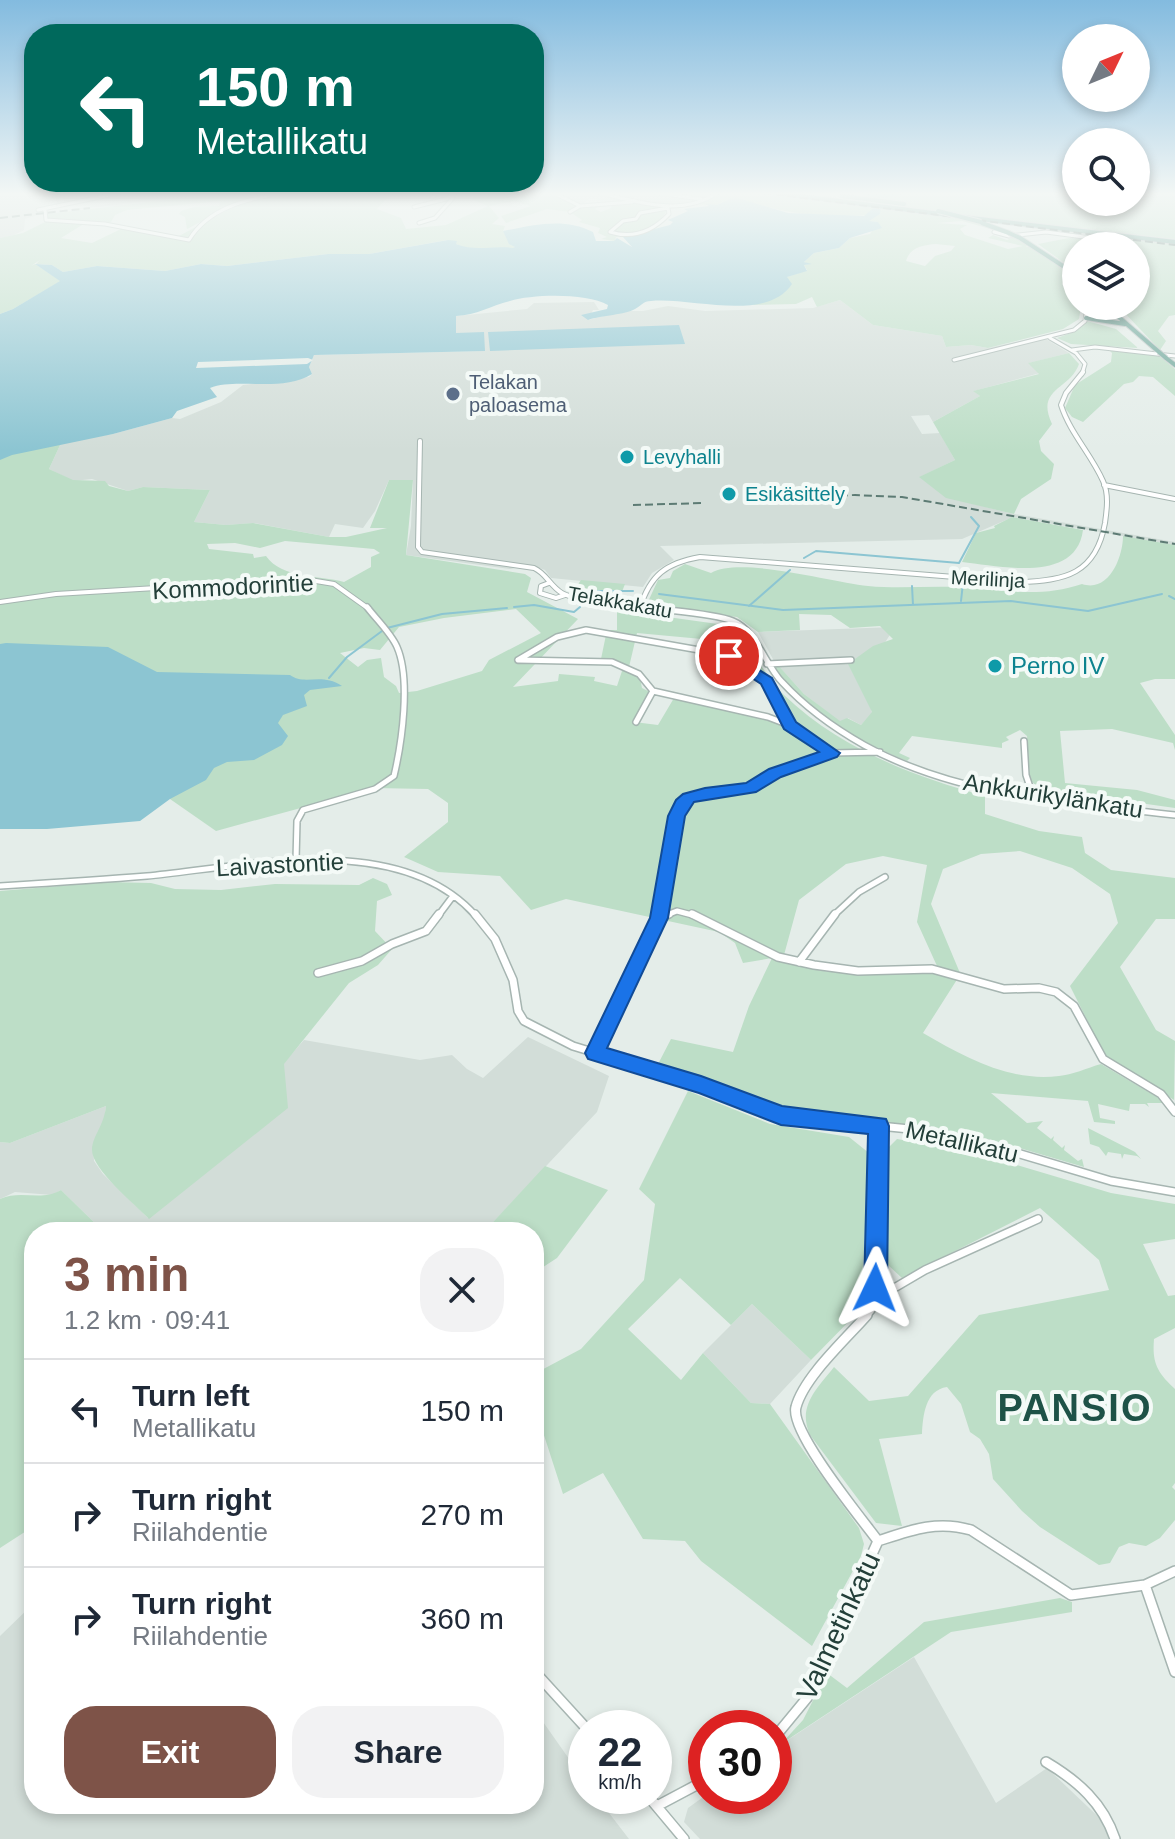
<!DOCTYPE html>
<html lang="en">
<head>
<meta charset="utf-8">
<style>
  body { margin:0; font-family:Arial,sans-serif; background:#f2f2f3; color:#1f2937; height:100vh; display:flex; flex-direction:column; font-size:30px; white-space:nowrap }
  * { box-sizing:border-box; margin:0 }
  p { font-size:26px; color:#747a83 }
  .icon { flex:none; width:44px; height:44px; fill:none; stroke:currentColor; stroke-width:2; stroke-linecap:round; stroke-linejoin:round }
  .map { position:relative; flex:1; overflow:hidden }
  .sheet { position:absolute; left:24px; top:1222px; width:520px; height:592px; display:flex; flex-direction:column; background:#fff; border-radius:32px; box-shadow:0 4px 12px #0003 }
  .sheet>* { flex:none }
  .hud { position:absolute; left:24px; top:24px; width:520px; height:168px; border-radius:32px; box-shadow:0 4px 12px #0003; background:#00695c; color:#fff; overflow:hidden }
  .needle { width:52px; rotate:47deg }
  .tools { position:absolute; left:1062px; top:24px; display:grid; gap:16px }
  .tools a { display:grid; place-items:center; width:88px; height:88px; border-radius:50%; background:#fff; box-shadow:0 4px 12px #0003; font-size:40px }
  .speed { position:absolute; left:568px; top:1710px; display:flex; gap:16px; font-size:40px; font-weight:700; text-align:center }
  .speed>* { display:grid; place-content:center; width:104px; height:104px; border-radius:50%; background:#fff; box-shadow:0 4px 12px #0003; line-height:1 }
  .speed small { font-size:20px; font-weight:400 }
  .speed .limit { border:12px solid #d22; background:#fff; color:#111 }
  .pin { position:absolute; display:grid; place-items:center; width:68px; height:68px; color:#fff; margin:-34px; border:4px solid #fff; border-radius:50%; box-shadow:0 2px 8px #0007 }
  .me { position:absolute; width:88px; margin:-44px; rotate:2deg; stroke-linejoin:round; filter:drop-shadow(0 0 6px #0008) }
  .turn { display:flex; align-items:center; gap:28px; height:168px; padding:0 40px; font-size:36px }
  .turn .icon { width:104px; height:104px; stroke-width:2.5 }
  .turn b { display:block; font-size:56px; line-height:68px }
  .round { display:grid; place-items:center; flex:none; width:84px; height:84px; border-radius:32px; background:#f2f2f3 }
  .headline { display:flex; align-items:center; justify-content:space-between; height:136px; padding:0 40px }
  h1 { font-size:48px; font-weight:800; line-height:60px; color:#7e5348 }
  .button { display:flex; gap:16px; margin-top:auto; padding:16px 40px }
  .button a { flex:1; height:92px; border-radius:32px; background:#7e5348; color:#fff; font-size:32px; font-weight:800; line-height:92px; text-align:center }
  .button a+a { background:#f2f2f3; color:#1f2937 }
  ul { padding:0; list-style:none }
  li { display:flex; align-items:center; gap:24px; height:104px; padding:0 40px; border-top:2px solid #e0e1e3 }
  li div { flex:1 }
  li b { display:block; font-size:30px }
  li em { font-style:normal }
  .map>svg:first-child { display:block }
  .built { fill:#d2ddd8 }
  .green { fill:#bddec7; fill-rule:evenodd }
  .water { fill:#8cc5d2 }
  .pier { fill:#e4ede9 }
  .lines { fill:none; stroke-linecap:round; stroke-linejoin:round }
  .stream { stroke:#8cc5d2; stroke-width:2 }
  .minor-far4-casing { stroke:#a6b5b1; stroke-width:5 }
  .minor-far3-casing { stroke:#a6b5b1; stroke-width:6 }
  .minor-far2-casing { stroke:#a6b5b1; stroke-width:8 }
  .minor-far1-casing { stroke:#a6b5b1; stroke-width:10 }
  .minor-casing { stroke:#a6b5b1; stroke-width:12 }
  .major-casing { stroke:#c1c9c8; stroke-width:6 }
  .minor-far4 { stroke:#fff; stroke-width:3 }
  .minor-far3 { stroke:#fff; stroke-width:4 }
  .minor-far2 { stroke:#fff; stroke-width:5 }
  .minor-far1 { stroke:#fff; stroke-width:7 }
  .minor { stroke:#fff; stroke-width:9 }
  .major { stroke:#68a396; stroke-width:4 }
  .rail { stroke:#5d7b74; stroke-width:2; stroke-dasharray:8 4; stroke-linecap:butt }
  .major-bridge-casing { stroke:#c1c9c8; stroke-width:6; stroke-linecap:butt }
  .major-bridge { stroke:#68a396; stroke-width:4 }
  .route { fill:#1a73e8; stroke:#114b97; stroke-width:2 }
  .service-dot { fill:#5c6f8a; stroke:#f4faf7; stroke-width:3 }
  .culture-dot { fill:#0f9aa8; stroke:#f4faf7; stroke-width:3 }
  .labels { text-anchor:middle; stroke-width:8; stroke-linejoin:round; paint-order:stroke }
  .far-service-label { font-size:20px; fill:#4e5e75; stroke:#f4faf7; text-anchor:start }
  .far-culture-label { font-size:20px; fill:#0d838f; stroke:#f4faf7; text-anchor:start }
  .far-street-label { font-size:20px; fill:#233f39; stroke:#f4faf7 }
  .street-label { font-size:24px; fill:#233f39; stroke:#f4faf7 }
  .culture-label { font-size:24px; fill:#0d838f; stroke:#f4faf7; text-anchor:start }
  .near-street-label { font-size:28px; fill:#233f39; stroke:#f4faf7 }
  .near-district-label { font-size:38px; font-weight:bold; letter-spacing:2px; fill:#1e5247; stroke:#f4faf7 }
</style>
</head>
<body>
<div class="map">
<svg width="1175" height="1839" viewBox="0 0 1175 1839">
  <rect width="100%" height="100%" fill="#e4ede9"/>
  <path class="built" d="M0,193H37L35,200L51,198L45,213L186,193H228L44,213L25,219L24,230L14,235L0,238Z
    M555,193H717L711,198L668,208L612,205L591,197L582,205Z
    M840,300L873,325L942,336L946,347L971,345L988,348L1041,336L1069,353L1029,363L1040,373L974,391L980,396L933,422L929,415L911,416L922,434L940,433L955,460L920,477L946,497L1014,514L1175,542V545L1013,517L962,539L660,546L674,560L652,573L643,587L551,578L545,570L531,565L510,569L406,555L411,526L413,480H389L375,511L363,528L335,524L329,537L254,523L226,525L194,522L210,490L143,487L128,491L92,479L73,481L49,469L61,443L113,434L172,418L180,419L221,402L243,385L309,377L312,374L309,367L314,355L485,351L456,333V316L527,309L534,303L594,302L599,310H593L588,320L622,311H643L668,306L705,311L813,308Z
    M895,627L864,675L872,713L861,725L848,718L840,722L804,694L774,661L758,632Z
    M528,1037L609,1076L597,1112L484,1232H104L61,1190L52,1195L15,1192L0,1199V1142L10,1143L106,1106L104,1124L93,1147L94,1161L103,1174L148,1218L304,1040L420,1060L452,1055L467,1069L483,1078Z
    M752,1304L811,1360L770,1404L751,1403L703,1353Z
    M34,1603V1804H534V1709L586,1783V1796H596L629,1839H0V1636Z
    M914,1657L996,1803L1047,1768L1107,1825L1111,1839H700L684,1822L688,1808L706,1795L774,1796V1749Z"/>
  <path class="green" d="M228,193H268L240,201L187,229L185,217L179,214L181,211L194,207L219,206L221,201L127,210L115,215L111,222L82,225L61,238L92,243L123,228L177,237L243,202L263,196L397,193L388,197L377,209L401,218L406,229L446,225L488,206L471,199L479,193H551L580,206H599L595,209L601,212L611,208L612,205L640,202L668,208L657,227L616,237L615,241L601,239L607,237L598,233L600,228L579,222L582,220L570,212L547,209L506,223L501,216L531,206L514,201L489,206L499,218L492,224L505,226L503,231L515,247L513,249L483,250L463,247L447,240L369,254H328L227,266L201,264L165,271L97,266L63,272L52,265L36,264L40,260L31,266L35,264L61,281L13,309L0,314V238L23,233L47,221L46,214Z
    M717,193H760L875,208L867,215C817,219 781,212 734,198L716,205L686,204L711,198Z
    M874,193H1076V202H1136V193H1175V239L882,206Z
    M879,208L968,220L1005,233L962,221L936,223L967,225L960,229L965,235L1008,249L1023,246L988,238L993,235L1007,240L1015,237L1028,245L1026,247L1033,246L1068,272L1062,284L1076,298V306H1081L1079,319L1063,329L988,348L971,345L946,347L942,336L873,325L840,300L817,307L812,297L796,304L751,305L770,299L787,277L807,270L804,265L809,264L804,262L814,253L839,248L850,238L870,234L878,222L868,221L880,214ZM936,244L955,246L951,251L935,256L925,266L906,261C910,247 923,245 936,244Z
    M1111,237L1175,243V315L1169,316L1158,331L1166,341L1160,350L1118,306H1136V246H1099L1104,238Z
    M1069,238L1091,239L1089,246H1076V266L1071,268L1038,244Z
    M1087,321L1116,329L1138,348L1071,344L1057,338L1076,331Z
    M1108,349L1157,354L1175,369V396L1153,377L1139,376L1133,382L1124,384L1083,422L1072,417L1065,408L1075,385L1111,362L1112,353Z
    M1069,353L1079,364C1070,390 1035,388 1052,424L1039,441L1041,451L1054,464L1051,479L1021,499L1014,514L946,498L919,477L955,460L933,422L980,396L973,391L1039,374L1028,363Z
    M113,434L61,443L49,469L73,480L105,481L109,486L128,491L143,487L210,490L194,522L226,525L253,523L329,537H346L387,528H370L389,480H413L406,555L525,574L531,578L527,592L578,619L513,687L558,681L559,674L595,677L594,681L617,686L623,668L640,678L642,688L650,692L634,722L658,725L674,698L786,725L789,721L770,684L742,661L734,642L637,633L629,667L601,659L607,630H617V610L725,625C742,631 767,679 784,695C839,748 912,776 985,796V814L1039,831L1082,837L1085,853L1111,870L1175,878V919H1156L1120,967L1156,1030L1175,1041L1174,1100L1105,1056L1070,986L1118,923L1110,894L1072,868L1020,851L981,854L943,869L931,904L960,973L937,966L917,922L927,865L883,856L846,864L799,900L784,955L797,965L823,971L872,975L925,970L958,978L923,1033C965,1057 1008,1082 1059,1076C1072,1075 1087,1068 1101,1064L1162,1100L1168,1109L1163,1103H1147L1149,1107L1145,1104H1130L1129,1111L1098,1104L1100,1118L1115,1121V1124L1094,1122L1088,1101L991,1093L1027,1123L1043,1121L1037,1128L1051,1139L1054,1136L1053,1140L1062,1148L1065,1145L1064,1150L1078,1161L1082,1159L1084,1167L992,1140L929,1127L785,1112L657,1066L671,1039L733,1052L749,1006L772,958L743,963L735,943L719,932L566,899L531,910L500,876L438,872L404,857L448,822V803L428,789L374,788L216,831L170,799L168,793L0,661V452ZM285,541L374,549L380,553L371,557V567L344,582C319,575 282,579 266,556L254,558L253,554L209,549L207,544L235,543L260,548ZM516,609L541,633L489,660L482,671L417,691L399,693L396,686L384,677L381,658L367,660L358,667L340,653L364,648L380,650L399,627L444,618Z
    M1012,517L1083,530C1076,584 1000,566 962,562L976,533L995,528L994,526Z
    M1123,536L1175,545V679H1155L1140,683L1175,735V750L1173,743L1112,729L1060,731L1065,783L1137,790L1175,800V808L1040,789L1030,780L1027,736L1020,730L1006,737L1009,740L1002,743V748L912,736L899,753L910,758L907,761C863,743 798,709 773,667L777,664L804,694L840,721L847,718L861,725L872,712L848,664L873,646L893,639L880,626L850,628L831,615L799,614L800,630L758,632L737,617L646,606L658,580L670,578L673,571L685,564L711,573C741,556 830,582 868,586C897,589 926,586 954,587C999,589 1039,599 1082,584C1109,593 1123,557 1123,536Z
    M581,580L625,584L618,602L583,597L573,592Z
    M373,878L387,884L392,895L377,901L375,931L392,949L378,965L349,983L284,1064L288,1108L149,1219C135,1204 91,1169 92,1149C93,1135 104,1126 106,1106L10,1143L0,1142V891L107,882L151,883L175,889L221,890L275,884L359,885Z
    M688,1091L770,1124L849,1137L869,1153L861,1309L811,1360L752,1304L731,1325L680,1278L628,1329L681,1380L703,1353L751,1403L770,1404L859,1528L864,1544L861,1556L812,1646L701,1561L685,1541L643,1539L603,1473L563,1494L541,1426L534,1416V1374L581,1349L644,1280L655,1204L639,1189Z
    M1088,1128L1135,1152L1141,1159L1137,1156L1124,1154L1122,1159L1121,1154L1108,1152L1106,1156L1099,1147L1090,1144Z
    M897,1139L976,1153L1111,1193L1175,1204V1239L1143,1244L1168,1296L1175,1295V1328L1154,1339C1152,1363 1157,1372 1175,1389V1483L1172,1487L1175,1490V1520L1160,1538L1146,1546L1129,1543L1119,1547L1110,1563L1099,1565L1040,1527L1022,1511L993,1479L989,1454L980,1439L970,1432L961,1404L947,1387C925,1390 923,1416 922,1434L879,1439L902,1526L876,1523L810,1435C797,1406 817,1389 834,1367L869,1401L908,1396L979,1315L1109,1290L1099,1260L1040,1208L902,1278L888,1265V1148Z
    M545,1166L608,1190L557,1258L534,1273V1232H484Z
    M61,1190L104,1232H34V1526L0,1548V1199C22,1189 40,1202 61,1190Z
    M1060,1598L1072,1602V1612L951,1632L781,1744L803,1720L827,1673L847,1688L924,1622Z"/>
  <path class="water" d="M861,193H907L882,199L880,214L869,221L878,222L882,228L850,238L839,248L814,253L804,262L812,264L804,265L807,271L787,277L792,284C766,323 691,297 651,301C643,301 641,306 635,309C625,315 602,315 588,320L581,315L607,309L608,305C587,293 533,294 510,301C490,306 477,315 456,316V333L484,332L485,351L314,355L309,367L312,374C281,393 237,377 210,388L217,397L177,411L172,418L113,434L12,455L0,460V314L13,309L60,281L35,264L52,265L63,272L97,266L165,271L201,264L227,266L328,254H369L448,240L457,241L456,244C476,252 493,245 513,248L515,247L509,244L503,231C534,225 564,217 593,232L596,241H614L617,238L632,247L623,237L670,225L673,222L668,220L688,211L684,209L709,206L706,204L717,205L734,197L788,213L864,216L878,204L868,202L870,198Z
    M679,325L685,344L490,351L488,332Z
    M6,643L108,647L157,672L290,675C305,686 321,672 342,686L310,690L304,695L307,706L283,715L278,723L288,736L282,745L254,760L227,762L214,768L206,780L170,799L140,821L47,829H0V644Z"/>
  <path class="pier" d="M308,358L313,360L307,364L196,368L198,362Z"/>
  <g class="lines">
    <path class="stream" d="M1172,193L1175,194
      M804,558L816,551L959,563L979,526L971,517
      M912,586L913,605
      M659,594L783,610L1011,601L1088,611L1162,594
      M586,595L589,591H633
      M1169,596L1175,599
      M961,601L963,583
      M749,606L790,570
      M514,607L534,605L574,612L580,607
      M387,628L442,614L507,608
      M329,678L347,657L382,631"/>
    <g class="minor-far4-casing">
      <path id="minor-far4" d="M554,193L580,206L570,212
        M600,193C639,202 681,217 717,193
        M657,193L701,199
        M432,197L441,193
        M580,206L632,202
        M414,207L446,199L455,193
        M668,208L669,214C653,231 633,239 610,232L623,221L636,219L640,213Z
        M38,210L119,193
        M45,210L46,220L105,224L189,240C208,208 247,199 281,193
        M419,223L435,218L453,198
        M994,232L1009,236L1046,232L1099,239
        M1076,272L1068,282L1076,293
        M1050,338L1076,353L1085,364L1082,374
        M1072,350L1095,347L1175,356
        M954,360L1074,330L1085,321L1087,306"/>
    </g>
    <g class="minor-far3-casing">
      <path id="minor-far3" d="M420,441L418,547L422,552L534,568C546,573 550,586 562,593C577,602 636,606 657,609
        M1104,485L1175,499
        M549,583L541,586L540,593L556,598L565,595
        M0,602L56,594L304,579L334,584L369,609
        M640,608C650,575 666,563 700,557L1019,582C1065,581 1096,574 1105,523C1107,509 1109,494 1103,481C1091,454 1070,433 1061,405L1066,393L1083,372"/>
    </g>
    <g class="minor-far2-casing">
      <path id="minor-far2" d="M644,607C668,611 712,613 733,621C756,630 766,666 782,682C805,707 834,728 864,745C958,797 1070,803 1175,815
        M518,660L557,637L586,630L722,654L747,665L767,681L790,725L832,753
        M518,660L612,662L639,674L653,691L768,717L789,725
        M767,664L851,660
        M636,722L653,691
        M1024,741L1026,775L1034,799
        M296,860L297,821L303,810L375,789L394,776C402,742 411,679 397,647C391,633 376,619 367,607
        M0,886C49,883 98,880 147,876C247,866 400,830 476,916
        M438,916L453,896
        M659,916L676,816L689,798L750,788L775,773L832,753L880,752
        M664,916L677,911L696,916
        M833,916L859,892L885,877"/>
    </g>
    <g class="minor-far1-casing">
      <path id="minor-far1" d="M475,914L495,939L513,980L518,1011L524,1021L573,1046L701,1085L781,1116L929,1131L990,1145L1111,1181L1175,1192
        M692,914L778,957L814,965L858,971L932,969L1004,989L1039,988L1056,992L1074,1006L1103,1059L1161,1094L1175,1112
        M659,918L669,914
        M799,962L835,914
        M318,973L362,961L392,944L426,931L439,914
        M595,1053L660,914
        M875,1288L896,1287L925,1270L1038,1219
        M865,1317L871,1310L875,1288L879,1126"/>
    </g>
    <g class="minor-casing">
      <path id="minor" d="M867,1315C846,1339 804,1377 796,1407C789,1431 861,1518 878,1541
        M1145,1585L1175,1672
        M534,1671L586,1728
        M774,1738L807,1698L878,1541C911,1530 937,1520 971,1530L1071,1595L1145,1585L1175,1571
        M1046,1762C1078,1781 1103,1803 1115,1839
        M648,1796L684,1839
        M657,1806L706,1780"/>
    </g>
    <g class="major-casing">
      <path id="major" d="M776,193L949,215
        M842,196L904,204
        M963,217L1175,242
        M982,223L1009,233
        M1020,238L1066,268
        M1106,306L1159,352
        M1086,318L1125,324
        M1166,358L1175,365"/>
    </g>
    <use href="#minor-far4" class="minor-far4"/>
    <use href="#minor-far3" class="minor-far3"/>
    <use href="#minor-far2" class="minor-far2"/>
    <use href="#minor-far1" class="minor-far1"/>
    <use href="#minor" class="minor"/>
    <use href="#major" class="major"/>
    <path class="rail" d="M764,193L1175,245
      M0,218L90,208
      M756,499L855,495L902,497L1175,544
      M633,505L705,503"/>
    <g class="major-bridge-casing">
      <path id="major-bridge" d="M938,211L981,222
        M1009,233L1020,238
        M1066,268L1076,277
        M1159,352L1166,358"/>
    </g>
    <use href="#major-bridge" class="major-bridge"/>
  </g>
  <linearGradient id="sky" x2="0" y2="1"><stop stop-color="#83bbdf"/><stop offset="0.43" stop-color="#f3f7f5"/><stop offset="1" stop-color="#f3f7f5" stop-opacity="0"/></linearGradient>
  <rect width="1175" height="451" fill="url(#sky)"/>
  <path class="route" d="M729,651L772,678L796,722L840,753L837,757L781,777L756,792L694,802L685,816L668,918L607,1048L701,1076L782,1106L886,1119L889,1126L887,1288L884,1296L875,1299L867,1296L864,1288L868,1134L781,1125L699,1093L588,1059L585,1053L650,918L668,816L676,800L683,794L705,788L746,783L769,769L819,752L784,729L761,684L723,659V653Z"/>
  <circle class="service-dot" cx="453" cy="394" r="8"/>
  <g class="culture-dot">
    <circle cx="627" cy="457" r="8"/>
    <circle cx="729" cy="494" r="8"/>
    <circle cx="995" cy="666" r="8"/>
  </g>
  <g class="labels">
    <g class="far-service-label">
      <text x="469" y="389">Telakan<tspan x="469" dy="23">paloasema</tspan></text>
    </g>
    <g class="far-culture-label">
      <text x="643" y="464">Levyhalli</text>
      <text x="745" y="501">Esikäsittely</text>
    </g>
    <g class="far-street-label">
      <text transform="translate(988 579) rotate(3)" y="7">Merilinja</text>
      <text transform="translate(620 602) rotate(10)" y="7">Telakkakatu</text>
    </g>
    <g class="street-label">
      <text transform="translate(233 587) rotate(-3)" y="8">Kommodorintie</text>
      <text transform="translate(1053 796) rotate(9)" y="8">Ankkurikylänkatu</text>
      <text transform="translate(280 865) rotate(-3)" y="8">Laivastontie</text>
      <text transform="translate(962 1142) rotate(13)" y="8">Metallikatu</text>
    </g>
    <g class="culture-label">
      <text x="1011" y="674">Perno IV</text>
    </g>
    <g class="near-street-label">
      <text transform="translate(838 1626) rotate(-65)" y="10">Valmetinkatu</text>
    </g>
    <g class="near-district-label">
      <text x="1075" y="1421">PANSIO</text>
    </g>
  </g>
</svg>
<div class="tools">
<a><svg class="needle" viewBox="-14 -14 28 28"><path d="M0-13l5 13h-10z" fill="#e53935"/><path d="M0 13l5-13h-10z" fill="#747a83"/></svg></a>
<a><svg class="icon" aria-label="search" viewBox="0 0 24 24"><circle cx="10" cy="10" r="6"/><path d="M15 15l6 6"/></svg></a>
<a><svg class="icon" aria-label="layers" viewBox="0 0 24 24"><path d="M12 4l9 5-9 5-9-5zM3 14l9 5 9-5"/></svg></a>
</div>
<div class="speed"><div>22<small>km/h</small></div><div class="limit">30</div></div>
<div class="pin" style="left:729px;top:656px;background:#d93025"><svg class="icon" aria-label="arrive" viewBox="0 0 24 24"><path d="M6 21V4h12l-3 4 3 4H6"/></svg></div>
<svg class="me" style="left:875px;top:1288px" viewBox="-20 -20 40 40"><path d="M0-17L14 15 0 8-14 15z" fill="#1a73e8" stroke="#fff" stroke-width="4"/></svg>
<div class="hud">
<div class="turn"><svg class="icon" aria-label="left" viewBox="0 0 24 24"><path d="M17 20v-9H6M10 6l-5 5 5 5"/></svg><div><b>150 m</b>Metallikatu</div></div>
</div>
<section class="sheet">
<div class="headline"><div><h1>3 min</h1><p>1.2 km · 09:41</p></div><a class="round"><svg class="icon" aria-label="close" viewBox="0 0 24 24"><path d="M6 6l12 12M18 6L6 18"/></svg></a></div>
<ul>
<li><svg class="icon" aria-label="left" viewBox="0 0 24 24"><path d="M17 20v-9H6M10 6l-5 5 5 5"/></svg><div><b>Turn left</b><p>Metallikatu</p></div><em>150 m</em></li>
<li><svg class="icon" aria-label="right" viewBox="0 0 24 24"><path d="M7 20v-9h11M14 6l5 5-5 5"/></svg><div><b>Turn right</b><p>Riilahdentie</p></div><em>270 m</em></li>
<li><svg class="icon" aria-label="right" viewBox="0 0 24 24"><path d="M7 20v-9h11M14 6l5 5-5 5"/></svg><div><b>Turn right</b><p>Riilahdentie</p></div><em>360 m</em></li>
</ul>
<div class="button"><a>Exit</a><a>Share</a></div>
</section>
</div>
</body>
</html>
